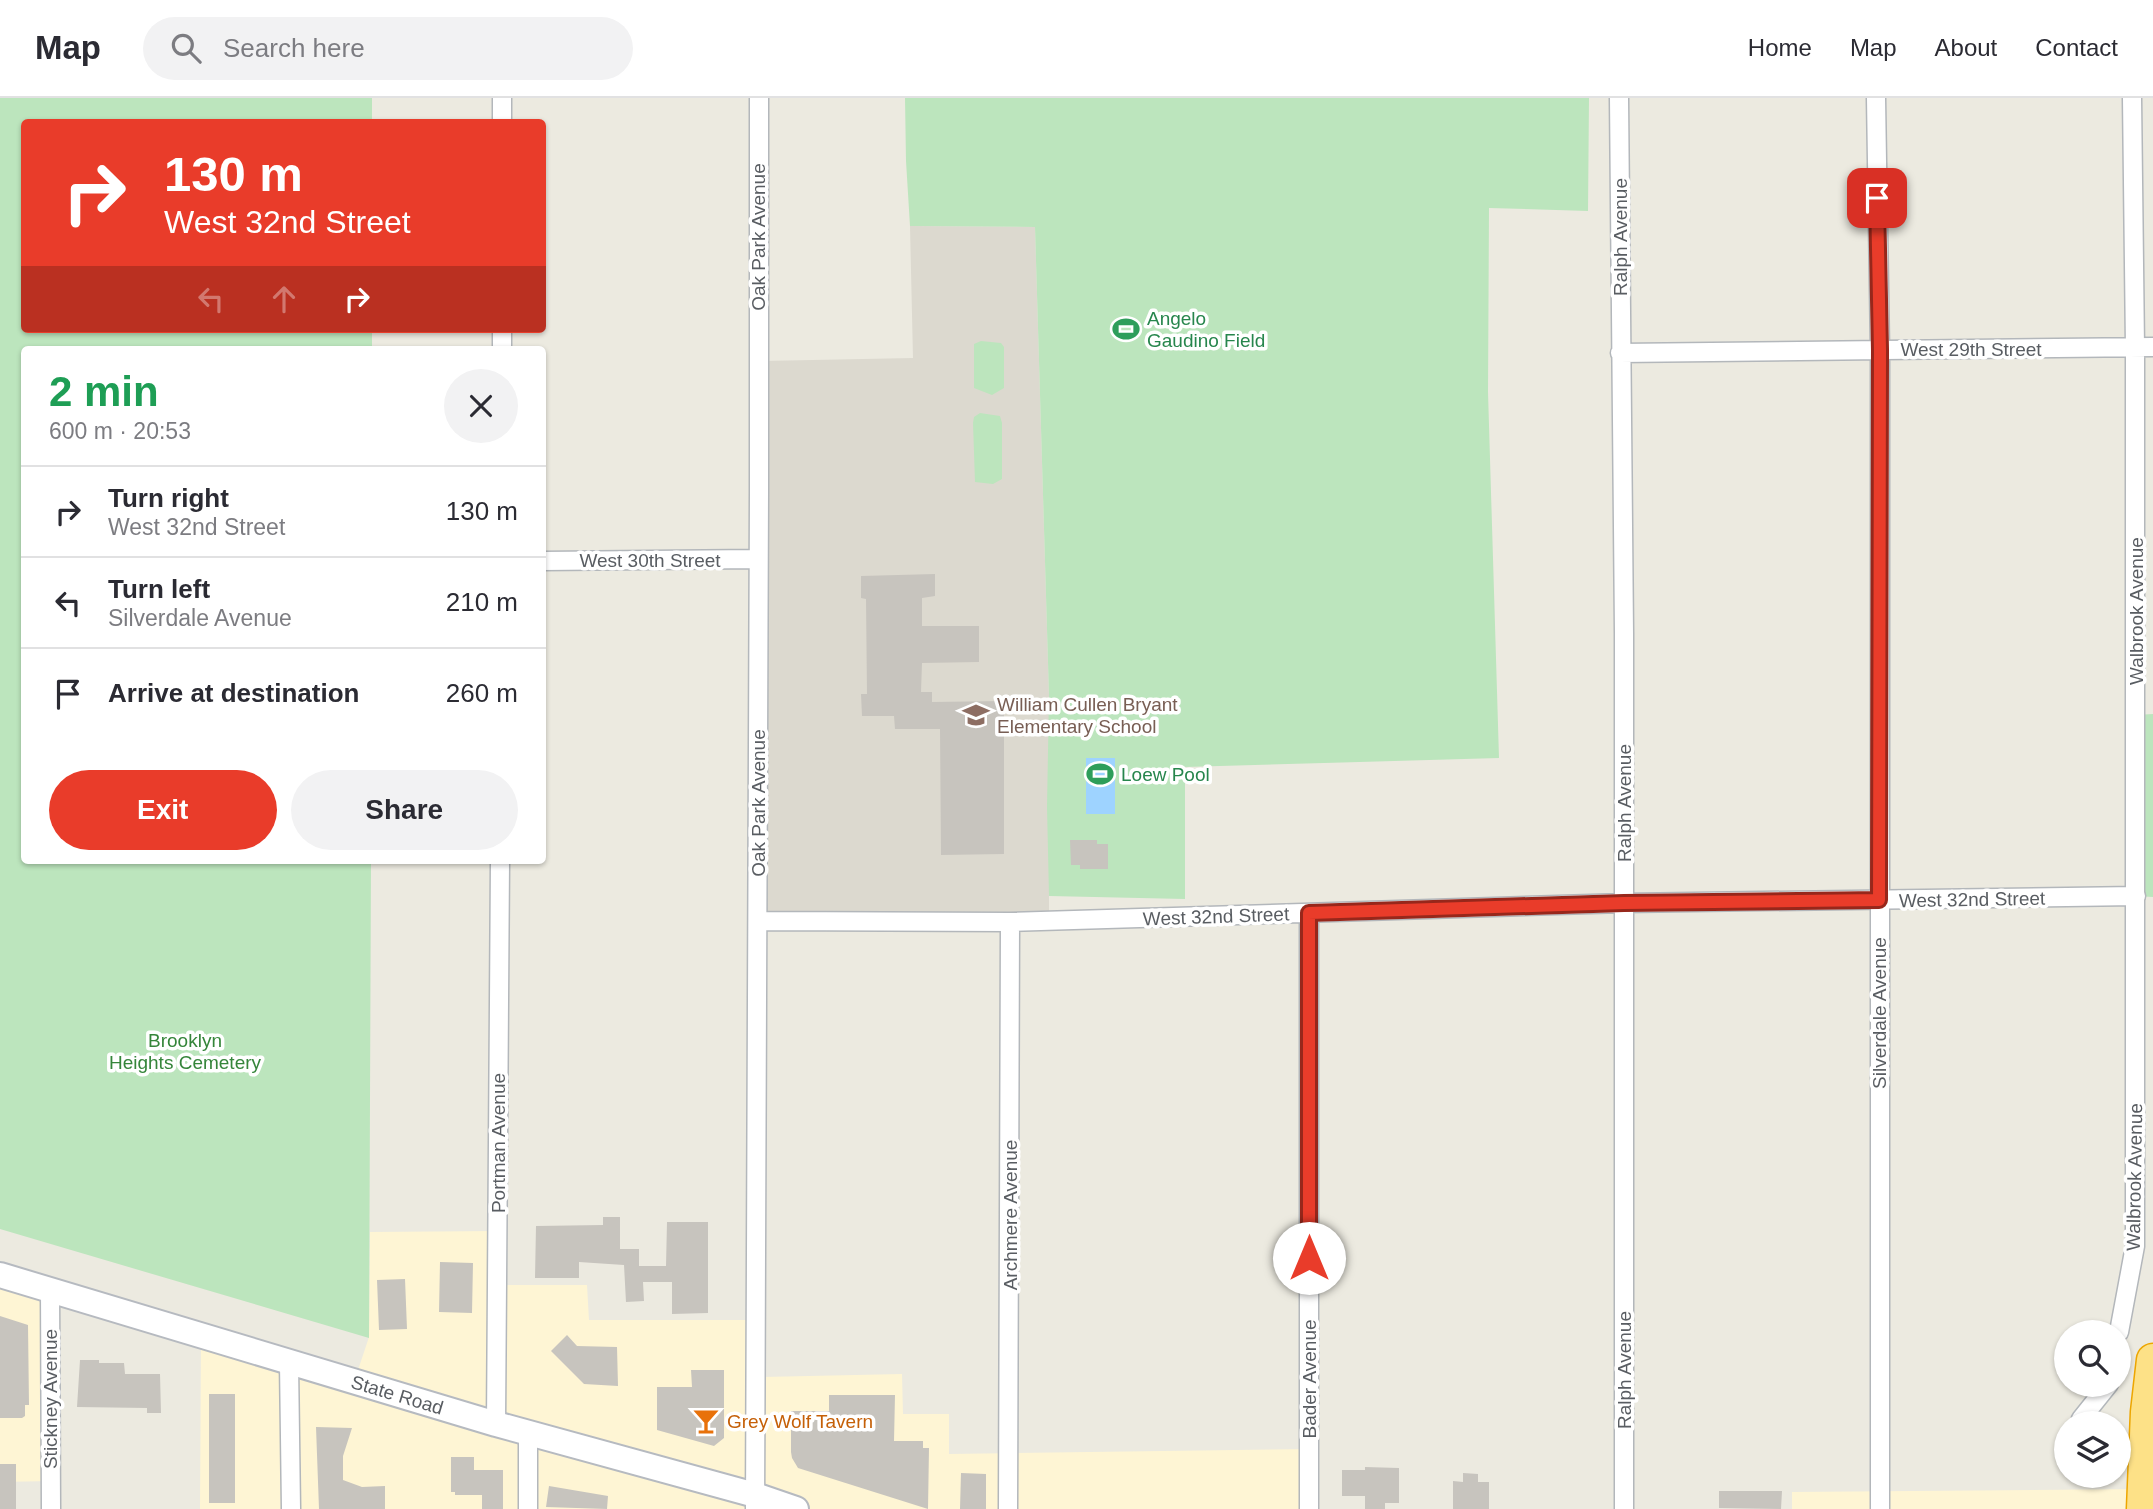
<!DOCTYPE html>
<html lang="en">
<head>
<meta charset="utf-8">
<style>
  body { margin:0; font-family:Helvetica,sans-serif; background:#f2f2f3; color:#2b2b33; height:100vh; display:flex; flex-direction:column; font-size:26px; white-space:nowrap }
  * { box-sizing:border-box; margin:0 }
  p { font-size:23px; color:#7c7c81 }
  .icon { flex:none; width:38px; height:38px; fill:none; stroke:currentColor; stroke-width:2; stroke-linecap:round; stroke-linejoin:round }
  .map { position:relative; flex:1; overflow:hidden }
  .side { position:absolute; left:21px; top:248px; width:525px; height:518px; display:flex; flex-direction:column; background:#fff; border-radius:7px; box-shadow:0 2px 5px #0004 }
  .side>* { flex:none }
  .banner { position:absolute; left:21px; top:21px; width:525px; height:214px; border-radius:7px; box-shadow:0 2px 5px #0004; background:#e93c2a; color:#fff; overflow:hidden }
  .controls { position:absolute; left:2054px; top:1222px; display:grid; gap:14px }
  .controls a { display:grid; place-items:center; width:77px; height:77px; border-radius:50%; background:#fff; box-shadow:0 2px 5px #0004; font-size:35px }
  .pin { position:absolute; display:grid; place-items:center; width:60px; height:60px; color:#fff; margin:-30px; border-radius:14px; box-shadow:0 4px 10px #0006 }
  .me { position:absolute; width:77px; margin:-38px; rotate:0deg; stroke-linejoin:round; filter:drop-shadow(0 0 5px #0008) }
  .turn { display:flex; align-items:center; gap:24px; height:147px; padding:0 28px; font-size:32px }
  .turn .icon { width:91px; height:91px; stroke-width:2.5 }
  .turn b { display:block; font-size:49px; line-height:60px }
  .lanes { display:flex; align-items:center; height:66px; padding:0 28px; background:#0003; justify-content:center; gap:35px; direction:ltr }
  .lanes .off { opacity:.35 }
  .round { display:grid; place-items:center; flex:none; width:74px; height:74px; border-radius:37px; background:#f2f2f3 }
  .headline { display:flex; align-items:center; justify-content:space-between; height:119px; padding:0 28px }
  h1 { font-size:42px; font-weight:800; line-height:52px; color:#1e9e55 }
  .button { display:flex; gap:14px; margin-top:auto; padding:14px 28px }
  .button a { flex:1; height:80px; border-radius:42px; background:#e93c2a; color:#fff; font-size:28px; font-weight:800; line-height:80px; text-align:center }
  .button a+a { background:#f2f2f3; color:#2b2b33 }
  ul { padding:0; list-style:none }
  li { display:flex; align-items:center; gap:21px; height:91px; padding:0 28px; border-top:2px solid #e1e1e2 }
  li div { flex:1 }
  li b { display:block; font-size:26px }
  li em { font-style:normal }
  header { display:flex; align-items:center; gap:42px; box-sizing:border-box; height:98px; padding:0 35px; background:#fff; border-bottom:2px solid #e1e1e2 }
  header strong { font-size:33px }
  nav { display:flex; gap:38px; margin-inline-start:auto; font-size:24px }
  .search { width:490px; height:63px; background:#f2f2f3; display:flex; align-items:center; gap:18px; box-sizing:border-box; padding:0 24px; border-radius:38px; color:#7c7c81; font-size:26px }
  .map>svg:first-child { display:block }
  .commercial { fill:#fef5d4 }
  .education { fill:#dcd9cf }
  .green { fill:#bce5bd }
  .water { fill:#9ed3ff }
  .building { fill:#c7c4be }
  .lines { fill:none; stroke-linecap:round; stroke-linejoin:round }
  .street-casing { stroke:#b3b7bb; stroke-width:21 }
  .secondary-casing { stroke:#b6bac0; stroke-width:28 }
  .highway-casing { stroke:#eda600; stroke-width:35 }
  .street { stroke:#fff; stroke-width:18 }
  .secondary { stroke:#fff; stroke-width:24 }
  .highway { stroke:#fde187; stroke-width:32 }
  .route-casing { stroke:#97271b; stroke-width:18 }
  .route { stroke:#e93c2a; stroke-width:12 }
  .labels { text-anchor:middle; stroke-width:7; stroke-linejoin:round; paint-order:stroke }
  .street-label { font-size:19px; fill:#595d62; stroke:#fff }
  .leisure-label { font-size:19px; fill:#27864d; stroke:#fff; text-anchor:start }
  .education-label { font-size:19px; fill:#785e54; stroke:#fff; text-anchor:start }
  .park-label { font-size:19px; fill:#35853a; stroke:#fff }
  .food-label { font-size:19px; fill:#c56008; stroke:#fff; text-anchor:start }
</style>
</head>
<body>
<header>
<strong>Map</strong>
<div class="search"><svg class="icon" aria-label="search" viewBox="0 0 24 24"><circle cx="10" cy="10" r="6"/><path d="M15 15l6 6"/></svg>Search here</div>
<nav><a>Home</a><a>Map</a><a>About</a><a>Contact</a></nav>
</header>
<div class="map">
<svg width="2153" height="1411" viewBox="0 0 2153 1411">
  <rect width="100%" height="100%" fill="#eceae0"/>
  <path class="commercial" d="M497,1133V1187H587L589,1222H756V1279L902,1276L903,1316H949V1356L1309,1351V1411H200L201,1238L354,1284L369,1239L370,1134Z
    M0,1177L50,1191L51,1383L0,1384Z
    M2144,1391L2143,1411H1792V1394Z"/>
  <path class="education" d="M910,128L1035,129L1049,598V822L758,823V263L913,260Z"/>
  <path class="green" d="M0,0H372V24H24V231H372V252H24V763H371L369,1240L0,1131Z
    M905,0H1589L1588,113L1489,110L1488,294L1499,660L1185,669V801L1049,798L1047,709L1049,598L1035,129L910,128L906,63Z
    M981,243L1001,245L1004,249V290L992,297L974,290V246Z
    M980,315L1000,318L1002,325V381L993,386L975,384L973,325L974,319Z
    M2153,616V799L2136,798V617Z"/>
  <path class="water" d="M1086,660H1115V716H1086Z"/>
  <path class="building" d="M935,476V498L922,500V528H979V564L922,565L921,594H932V604L1004,603V756L941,757L940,631H895L894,618H862L861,596H867L866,501L861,500V478Z
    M1070,742H1097V746H1108V771H1080V767H1071Z
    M603,1119H620V1151H639V1168H666L667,1124H708V1215L672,1216V1184H643L644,1203L626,1204L624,1167L579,1164V1180H535L536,1128L603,1127Z
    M440,1164L473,1165L472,1215L439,1214Z
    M405,1181L407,1231L379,1232L377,1182Z
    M0,1218L28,1227L29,1307H25V1318L22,1320H0Z
    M567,1237L577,1248L617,1249L618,1288L584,1286L551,1253Z
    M80,1262H99V1265H124L125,1276H160L161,1315H147V1310L77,1309Z
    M691,1272H724V1340L714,1348L657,1332V1289H692Z
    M209,1296H235V1405H209Z
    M829,1297H895L894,1343H923V1350H929L928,1411L798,1370L792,1360L791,1354V1313H829Z
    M316,1329L352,1330L343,1358V1382L362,1389L385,1388V1411H319Z
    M451,1359H474V1372H503V1411H482V1397H455V1394H451Z
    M0,1366H16V1411H0Z
    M1365,1369L1399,1370V1405H1385V1411H1365V1398H1342V1372H1365Z
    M961,1375L986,1376V1411H960Z
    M1463,1375L1478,1376V1384H1489V1411H1453V1383L1463,1384Z
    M549,1388L608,1398L607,1411L546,1409Z
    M1719,1393H1782L1781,1411L1719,1410Z"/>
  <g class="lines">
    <g class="street-casing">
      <path id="street" d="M1619,0L1624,535V1411
        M1876,0L1880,252V1411
        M502,24V0
        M502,252V231
        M1620,255L2153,249
        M542,463L758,461
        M1309,815V1411
        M758,823L1010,824L1624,805L2136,798
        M50,1191L51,1411
        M2119,1234L2135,1148V250L2132,0
        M289,1265L291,1411
        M2081,1321L2109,1286
        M496,1326L500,763
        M528,1335V1411
        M755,1411L759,395V0
        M1008,1411L1010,824"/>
    </g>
    <g class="secondary-casing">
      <g id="secondary">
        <path id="s1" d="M0,1177L496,1326L755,1397L796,1411"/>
      </g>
    </g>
    <g class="highway-casing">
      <path id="highway" d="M2143,1411L2147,1314L2153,1262"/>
    </g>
    <use href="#street" class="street"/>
    <use href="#secondary" class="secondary"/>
    <use href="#highway" class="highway"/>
  </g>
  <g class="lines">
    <g class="route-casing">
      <path id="route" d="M1309,1160V815L1624,805L1879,802L1880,252L1877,100"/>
    </g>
    <use href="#route" class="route"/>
  </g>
  <defs>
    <g id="stadium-bare" transform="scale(2.1)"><path d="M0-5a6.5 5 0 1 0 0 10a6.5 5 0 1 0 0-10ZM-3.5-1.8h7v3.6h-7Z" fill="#2e9e5b" stroke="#fff" stroke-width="2.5" paint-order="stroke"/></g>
    <g id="school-bare" transform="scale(2.1)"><path d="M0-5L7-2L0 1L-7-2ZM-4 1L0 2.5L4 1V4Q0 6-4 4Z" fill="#8d6e63" stroke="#fff" stroke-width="2.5" paint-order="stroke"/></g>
    <g id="bar-bare" transform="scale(2.1)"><path d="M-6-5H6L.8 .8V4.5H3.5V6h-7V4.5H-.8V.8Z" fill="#e8710a" stroke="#fff" stroke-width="2.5" paint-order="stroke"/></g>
  </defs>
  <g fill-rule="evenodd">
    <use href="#stadium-bare" x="1126" y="231"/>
    <use href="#school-bare" x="976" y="617"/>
    <use href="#stadium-bare" x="1100" y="676"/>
    <use href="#bar-bare" x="706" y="1323"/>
  </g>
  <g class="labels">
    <g class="street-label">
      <text transform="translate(758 139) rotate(-90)" y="7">Oak Park Avenue</text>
      <text transform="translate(1620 139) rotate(-90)" y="7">Ralph Avenue</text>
      <text x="1971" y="258">West 29th Street</text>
      <text x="650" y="469">West 30th Street</text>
      <text transform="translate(2136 513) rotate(-90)" y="7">Walbrook Avenue</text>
      <text transform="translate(758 705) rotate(-90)" y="7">Oak Park Avenue</text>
      <text transform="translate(1624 705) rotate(-90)" y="7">Ralph Avenue</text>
      <text transform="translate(1972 801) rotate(-1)" y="7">West 32nd Street</text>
      <text transform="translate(1216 818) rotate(-2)" y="7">West 32nd Street</text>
      <text transform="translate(1879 915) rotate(-90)" y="7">Silverdale Avenue</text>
      <text transform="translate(498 1045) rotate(-90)" y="7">Portman Avenue</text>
      <text transform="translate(2134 1079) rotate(-89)" y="7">Walbrook Avenue</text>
      <text transform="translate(1010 1117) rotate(-90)" y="7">Archmere Avenue</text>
      <text transform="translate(1624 1272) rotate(-90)" y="7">Ralph Avenue</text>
      <text transform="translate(1309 1281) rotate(-90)" y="7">Bader Avenue</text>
      <text dy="7" stroke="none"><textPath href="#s1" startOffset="415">State Road</textPath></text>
      <text transform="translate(50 1301) rotate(-90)" y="7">Stickney Avenue</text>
    </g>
    <g class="leisure-label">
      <text x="1147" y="227">Angelo<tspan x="1147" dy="22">Gaudino Field</tspan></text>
      <text x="1121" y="683">Loew Pool</text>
    </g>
    <g class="education-label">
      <text x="997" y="613">William Cullen Bryant<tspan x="997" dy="22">Elementary School</tspan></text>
    </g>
    <g class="park-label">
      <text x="185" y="949">Brooklyn<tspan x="185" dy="22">Heights Cemetery</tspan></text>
    </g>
    <g class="food-label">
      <text x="727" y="1330">Grey Wolf Tavern</text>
    </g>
  </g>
</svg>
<div class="controls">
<a><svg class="icon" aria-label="search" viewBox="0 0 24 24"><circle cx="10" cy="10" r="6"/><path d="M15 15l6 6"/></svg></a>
<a><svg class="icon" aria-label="layers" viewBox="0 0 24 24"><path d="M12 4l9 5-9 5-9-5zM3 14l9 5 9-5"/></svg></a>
</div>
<div class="pin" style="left:1877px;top:100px;background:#d93025"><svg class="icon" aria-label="arrive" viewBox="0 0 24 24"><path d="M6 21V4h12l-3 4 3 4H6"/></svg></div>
<svg class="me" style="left:1309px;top:1160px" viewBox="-20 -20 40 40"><circle r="19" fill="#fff"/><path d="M0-13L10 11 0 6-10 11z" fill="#e93c2a"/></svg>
<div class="banner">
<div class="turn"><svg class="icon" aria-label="right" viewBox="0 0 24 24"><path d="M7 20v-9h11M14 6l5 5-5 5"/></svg><div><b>130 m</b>West 32nd Street</div></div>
<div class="lanes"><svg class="icon off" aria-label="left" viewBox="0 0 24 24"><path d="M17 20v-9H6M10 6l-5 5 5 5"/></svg><svg class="icon off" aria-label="ahead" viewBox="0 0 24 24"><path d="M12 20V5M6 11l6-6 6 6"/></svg><svg class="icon" aria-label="right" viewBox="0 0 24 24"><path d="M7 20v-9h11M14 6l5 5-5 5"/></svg></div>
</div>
<section class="side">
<div class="headline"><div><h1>2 min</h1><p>600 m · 20:53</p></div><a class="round"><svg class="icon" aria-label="close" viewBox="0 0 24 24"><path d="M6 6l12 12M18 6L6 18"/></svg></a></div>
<ul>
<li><svg class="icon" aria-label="right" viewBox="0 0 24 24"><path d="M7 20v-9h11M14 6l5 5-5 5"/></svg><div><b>Turn right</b><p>West 32nd Street</p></div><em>130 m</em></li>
<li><svg class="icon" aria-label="left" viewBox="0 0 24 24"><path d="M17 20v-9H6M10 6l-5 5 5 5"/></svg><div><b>Turn left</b><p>Silverdale Avenue</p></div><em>210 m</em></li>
<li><svg class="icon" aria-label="arrive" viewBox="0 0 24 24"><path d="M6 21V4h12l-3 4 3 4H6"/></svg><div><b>Arrive at destination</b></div><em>260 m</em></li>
</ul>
<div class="button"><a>Exit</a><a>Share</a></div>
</section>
</div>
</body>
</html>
